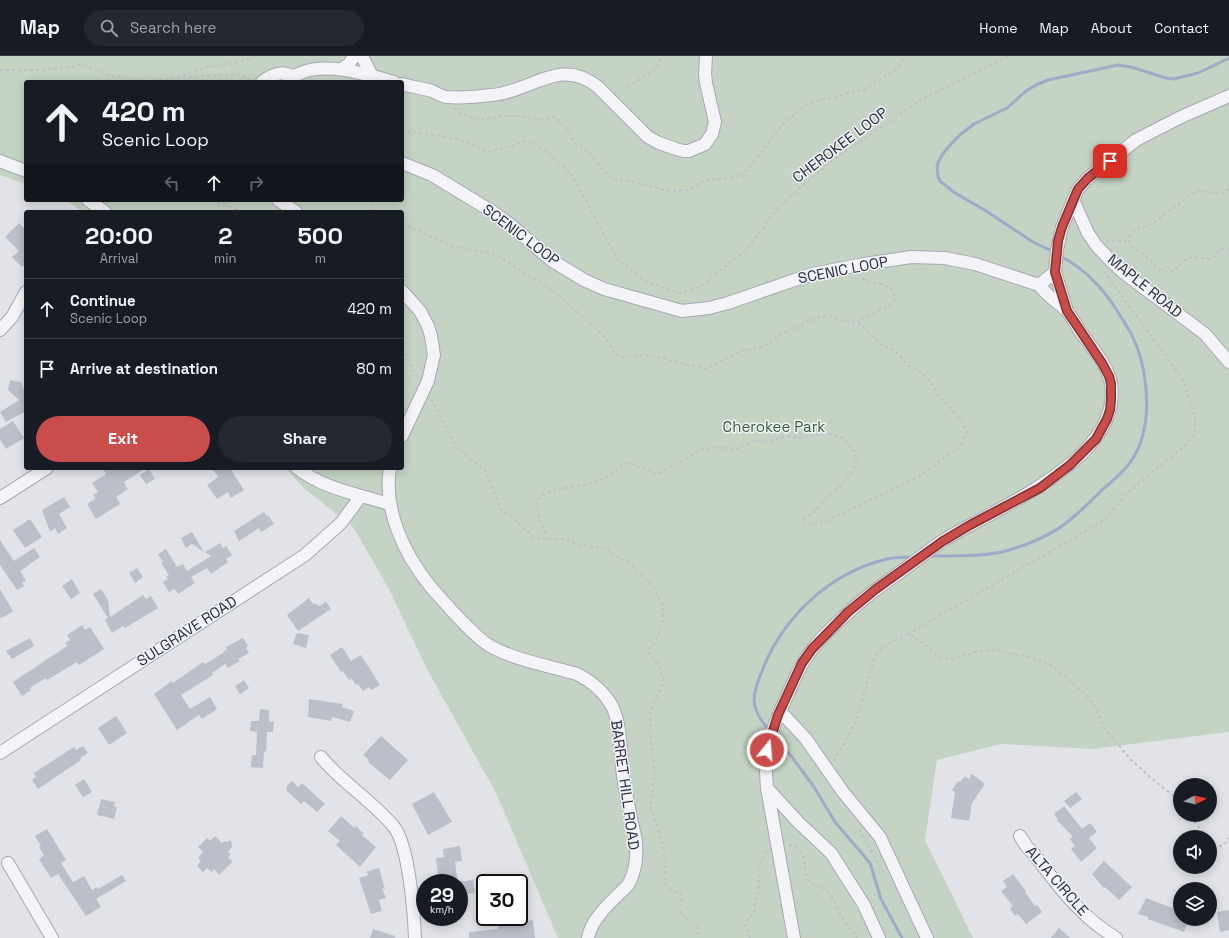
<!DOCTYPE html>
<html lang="en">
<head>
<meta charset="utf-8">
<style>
  body { margin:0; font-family:"Space Grotesk",sans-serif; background:#242831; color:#f1f3f6; height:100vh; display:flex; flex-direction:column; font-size:15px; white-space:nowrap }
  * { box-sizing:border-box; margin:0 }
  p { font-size:13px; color:#9ea1a6 }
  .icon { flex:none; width:22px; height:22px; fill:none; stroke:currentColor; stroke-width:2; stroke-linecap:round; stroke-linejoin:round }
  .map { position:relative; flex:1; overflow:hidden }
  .panel { position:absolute; left:24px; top:154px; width:380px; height:260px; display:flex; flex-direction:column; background:#171b24; border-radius:4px; box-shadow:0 2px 10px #0003 }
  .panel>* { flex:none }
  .hud { position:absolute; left:24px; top:24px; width:380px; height:122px; border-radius:4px; box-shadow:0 2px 10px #0003; background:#171b24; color:#f1f3f6; overflow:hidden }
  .needle { width:26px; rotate:83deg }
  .tools { position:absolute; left:1173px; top:722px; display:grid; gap:8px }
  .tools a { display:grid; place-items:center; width:44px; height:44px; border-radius:50%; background:#171b24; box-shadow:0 2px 10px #0003; font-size:20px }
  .speed { position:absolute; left:416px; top:818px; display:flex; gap:8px; font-size:20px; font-weight:700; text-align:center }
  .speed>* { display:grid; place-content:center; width:52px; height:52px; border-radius:50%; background:#171b24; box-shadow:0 2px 10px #0003; line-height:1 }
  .speed small { font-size:10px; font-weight:400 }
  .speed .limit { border:2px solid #111; border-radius:6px; background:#fff; color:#111 }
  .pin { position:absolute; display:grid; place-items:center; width:34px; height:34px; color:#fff; margin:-17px; border-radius:8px; box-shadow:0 2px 6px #0006 }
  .me { position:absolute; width:44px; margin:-22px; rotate:17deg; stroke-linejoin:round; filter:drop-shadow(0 0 3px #0008) }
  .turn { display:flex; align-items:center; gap:14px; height:84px; padding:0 12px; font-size:18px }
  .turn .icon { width:52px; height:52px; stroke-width:2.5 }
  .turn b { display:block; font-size:28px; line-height:34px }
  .lanes { display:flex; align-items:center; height:38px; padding:0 12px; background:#0003; justify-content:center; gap:20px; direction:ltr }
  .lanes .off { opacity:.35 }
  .eta { display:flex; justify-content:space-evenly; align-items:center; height:68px; text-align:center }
  .eta b { font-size:24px; font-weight:700; line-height:28px }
  .button { display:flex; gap:8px; margin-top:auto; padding:8px 12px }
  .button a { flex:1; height:46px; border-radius:24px; background:#c94d4b; color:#fff; font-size:16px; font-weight:700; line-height:46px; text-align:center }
  .button a+a { background:#242831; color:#f1f3f6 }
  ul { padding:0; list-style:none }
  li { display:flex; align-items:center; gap:12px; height:60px; padding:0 12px; border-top:1px solid #363941 }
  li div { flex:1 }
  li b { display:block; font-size:15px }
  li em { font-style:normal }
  header { display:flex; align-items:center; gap:24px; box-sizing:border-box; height:56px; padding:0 20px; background:#171b24; border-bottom:1px solid #363941 }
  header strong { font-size:19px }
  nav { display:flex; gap:22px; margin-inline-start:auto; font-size:14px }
  .search { width:280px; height:36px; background:#242831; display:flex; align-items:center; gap:10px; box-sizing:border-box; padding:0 14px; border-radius:22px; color:#9ea1a6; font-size:15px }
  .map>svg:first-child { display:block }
  .green { fill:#c4d3c3 }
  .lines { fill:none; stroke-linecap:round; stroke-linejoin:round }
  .stream { stroke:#9eabc8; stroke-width:3 }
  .building { fill:#bcbec9 }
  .minor-casing { stroke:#a6a9b3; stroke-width:14 }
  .path { stroke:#bfc1c8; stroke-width:2; stroke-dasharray:3 3; stroke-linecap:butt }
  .minor { stroke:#f4f4f8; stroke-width:12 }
  .route-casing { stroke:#833231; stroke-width:10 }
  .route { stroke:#c94d4b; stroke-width:7 }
  .labels { text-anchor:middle; stroke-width:3; stroke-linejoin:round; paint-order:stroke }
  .street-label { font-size:15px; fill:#2a2f40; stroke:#f1f2f7 }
  .park-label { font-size:15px; fill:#395c38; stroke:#f1f2f7 }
</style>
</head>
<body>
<header>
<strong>Map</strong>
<div class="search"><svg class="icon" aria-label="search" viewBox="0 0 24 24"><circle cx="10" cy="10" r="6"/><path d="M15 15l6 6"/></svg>Search here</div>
<nav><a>Home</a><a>Map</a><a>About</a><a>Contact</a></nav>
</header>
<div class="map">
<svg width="1229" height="882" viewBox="0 0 1229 882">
  <rect width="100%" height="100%" fill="#e1e3e9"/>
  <path class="green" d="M0,0H1229V676L1093,693L1001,688L937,704L925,784L973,882H558L496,737L427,613L388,531L353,471L305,433L285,412H402V156H83L65,144H402V26H26V128L0,119Z"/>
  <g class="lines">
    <path class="stream" d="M1054,196L1033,186L983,153L955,137L940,125L938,121L937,109L942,99L950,89L961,78L974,68L1007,52L1026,35L1036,29L1048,24L1118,9L1131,11L1166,22L1174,23L1198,17L1229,2
      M928,500C952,500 990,501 1012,493C1032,487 1055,477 1071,463C1082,454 1092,444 1102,434C1117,421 1133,408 1140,388C1153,353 1146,300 1126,269C1109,240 1090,215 1060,200
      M769,674C747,649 753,638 764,610C786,558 832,516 887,503C896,501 905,501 914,501
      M774,680L792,701L814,731L835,766L870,807L881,843L902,882"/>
  </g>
  <path class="building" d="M19,167L26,174V207L22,211L12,201L19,195L5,181Z
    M10,324L21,326L26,339V355L6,366L0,356L19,344L8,334Z
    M13,365L24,382L6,393L0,384V373Z
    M102,412H146L124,426L128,433L116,441L120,448L96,463L87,448L96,442L93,439L98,436L92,427L106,418Z
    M212,412H230L244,434L231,442L228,436L217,443L207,429L218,421Z
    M149,413L155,423L146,428L140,419Z
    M64,441L70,451L59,458L67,472L58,478L55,472L50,476L42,454Z
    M264,456L266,460L268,459L274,468L261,476L259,472L239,485L234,475Z
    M30,463L42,481L25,492L13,474Z
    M192,476L204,496L192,488L186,492L181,482Z
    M0,484L14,505L34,492L40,501L20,515L26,524L22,527L24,530L17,534L0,509Z
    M220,487L223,492L226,490L232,499L226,503L228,506L211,518L207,512L191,521L195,527L178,538L174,533L169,536L163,526L168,523L166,521L169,519L161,507L163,506L158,498L166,493L177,511L183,508L187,515L211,500L205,496Z
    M137,512L143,521L135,527L129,517Z
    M72,523L80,537L71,543L62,530Z
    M0,533L13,555L4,561V560L0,562Z
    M101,533L108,544L110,561L143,539L146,543L151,540L158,552L125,572L123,570L112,577L105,564L108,562L93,538Z
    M309,542L313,548H316L319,550L326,546L331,553L298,575L287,559Z
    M82,569L85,574L90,571L104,593L79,609L77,606L47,624L46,622L30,632L31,634L22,640L13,626L67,590L65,587L70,584L67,579Z
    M297,577L309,579L306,592L293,588Z
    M30,582L34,590L12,603L6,595Z
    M243,582L248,590L246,592L249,597L238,603L240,605L228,612L225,608L212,617L213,619L181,639L190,653L210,641L217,653L202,663L199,659L177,674L154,638L172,625L173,627L203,606L205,608L223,597V596L227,593L226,591Z
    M342,591L351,605L361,599L380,629L371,634L369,631L363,635L358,628L356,629L352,623L349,624L343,615L341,616L330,599Z
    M244,624L249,632L240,638L235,630Z
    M309,643L343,648L342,651L354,655L350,666L332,661L331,665L308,661Z
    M260,653L269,654V665L274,666L273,676H267L266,696L264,695L263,712L251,711L252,699H256L257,676L250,675L251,665H259Z
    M116,660L127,677L109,689L98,672Z
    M381,680L408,704L390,724L368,706L369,704L363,699Z
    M83,690L88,697L80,702L81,704L38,733L32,724L36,721L34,717L74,691L76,694Z
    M972,718L985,728L972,747L969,765L951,762L955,736L952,734L958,725L960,726L965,720L969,723Z
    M84,723L92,736L83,741L75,729Z
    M292,725L298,731L302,727L325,748L317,756L304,745L301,748L286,734L287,732L286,731Z
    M434,736L452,766L428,779L412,748Z
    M1076,736L1082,743L1070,752L1064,745Z
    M101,743L115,746L114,751H117L114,763L97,759Z
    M1064,750L1082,773L1090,767L1097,776L1089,782L1097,792L1081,806L1071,793L1075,790L1070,783L1073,781L1057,764L1058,763L1054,758Z
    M341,760L354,772L356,770L364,778L362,779L376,791L360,811L336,789L340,785L328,775Z
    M47,773L66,804L61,807L73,826L84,820L92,834L97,831L98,833L122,819L126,825L96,843L101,851L86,860L58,818L51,822L39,803L44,799L39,791L41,790L35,780Z
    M215,780L222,787L225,785L226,786L231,784L232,791L228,796L231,798L228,802L233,805L219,819L214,813L212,816L207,812L203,816L197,810L201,805L198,802L203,796L198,791L207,782L210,785Z
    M460,790L462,805L455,806L458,827H439L436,802L444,801L443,793Z
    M1104,805L1132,831L1119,844L1105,831L1104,832L1092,818Z
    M379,812L385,833L382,832L386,842L379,844L382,855L371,858L359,822L369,819L366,816Z
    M1013,818L1026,835L1025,836L1035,850L1037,849L1042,856L1026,868L1018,858L1015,860L1010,853L1013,850L1001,835L1007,831L1003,825Z
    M473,824L475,837L459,839V826Z
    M1146,842L1180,855V863H1189L1184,876L1148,863V861L1138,858Z
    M1229,854V874L1220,876L1217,856Z
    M497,861H510L511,867L533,864L535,882H469V876L498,873Z
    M1059,872L1070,882H1051Z
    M373,873L395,880V882H370Z"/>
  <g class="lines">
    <g class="minor-casing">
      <path id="minor" d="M362,0L372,20
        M342,13L349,8L354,0
        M262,26C271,19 282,14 292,20
        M288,26C311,0 365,18 394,26
        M402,28C412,31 422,32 432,35C436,37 441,40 446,41C461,42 477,41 492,39C531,36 560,0 598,31L648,81L659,87L676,93L684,95H689L705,88L712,78L715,66L706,27L705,18L706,0
        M0,105L26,115
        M402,107L432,119L493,156L512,170L551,204L584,224L604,233L682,255L709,252L728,247L812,218L864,208L911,201L945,202L975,208L1039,229L1055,216
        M88,144L105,156
        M278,144L296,156
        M1073,144L1088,177L1096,189L1110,204L1124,217L1205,278L1229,306
        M402,235L420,255L428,270L431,280L434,299L428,325L402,380
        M1067,255L1055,216L1057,194L1062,171L1078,133L1088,122L1136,84L1183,60L1229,40
        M0,274L12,261L26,236
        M297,412C324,433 358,438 389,448
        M390,412C383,453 404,498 430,530C437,539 445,546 452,555C464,567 475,581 490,590C515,604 549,610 577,618C591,625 604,636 612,650C622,671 620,696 623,719C625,735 629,751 632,767C633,773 636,781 636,788C637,801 635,817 628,829C614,843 591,862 588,882
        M0,442L47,412
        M780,655L806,683L843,736L880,781L927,882
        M0,697L305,499L341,467L361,440
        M321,701C342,727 373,745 394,771C409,790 414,857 415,882
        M767,732L798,766L831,797L864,849L879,882
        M1020,780L1027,791L1034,798C1058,830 1081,861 1116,882
        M8,807L52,882
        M794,882L767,732C766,719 765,707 767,694C771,676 778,659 786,642C792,630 797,616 804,605C815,587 832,571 848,557C863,542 882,529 899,517C914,506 929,494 944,484C995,452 1123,404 1111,328C1108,309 1091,291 1080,275C1076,269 1072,261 1067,255C1058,246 1047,240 1039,229"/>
    </g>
    <path class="path" d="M0,14H48L81,9L112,20L148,25L199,20L238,18L252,24
      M177,21L209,11L236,7L259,0
      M154,26L163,25
      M628,32C640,20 657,19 661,0
      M454,52L457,55L477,64L503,60H517L544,64L554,61L567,72L574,86L588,95L606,117L615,123L639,127L664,134L674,135L688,134L705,124L743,120L782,69L809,47L863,34L895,14L907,0
      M402,73L406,75L458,83L488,96L511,90L524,85L537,88L571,117L616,201L646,226L679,237L700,231L748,192L779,150L833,104L924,42L1010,0
      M1229,133L1222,138L1198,135L1191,138L1155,166L1133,175L1129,182C1129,185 1130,189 1132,191C1135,194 1139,195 1143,198C1150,203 1157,215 1167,216C1178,217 1180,204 1190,202C1201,199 1214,208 1219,194L1229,193
      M212,144C221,151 233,150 242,156
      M368,144L367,145L376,155L379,156
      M402,167L451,190L497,199L556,237L605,281L614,297L622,301L647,299L658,301L672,305L706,313L741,295L758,292L770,287L782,277L793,274L806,266L820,261L830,260L845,265L855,266L860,268L880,288L894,294L909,310L916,313L928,323L939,339L962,365L967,376L960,391L918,421L828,464L806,469L803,464L816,454L831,437L842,429L853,414L857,404L854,395L843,382L825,377L800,382L787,380L781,381L768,386L757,384L737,393L715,391L703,393L658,418L627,407C621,410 617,415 612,418C606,422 596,426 589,428C577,431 538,432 537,448C536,461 545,471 547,483
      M1106,184L1129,185
      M857,266C868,257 882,255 894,246C898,221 866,232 860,219
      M402,292L417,321
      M431,343L457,392L481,411L486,416L501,454L514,463L532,480L536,482L547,483H564L577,488L608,493L619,503L627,505L653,531L663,550V564L658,580L648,595L660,612L663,623L662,629L655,644L650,658V675L655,719L650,747L663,789L666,829L670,833L680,837L682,844L680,857C690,868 698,863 698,882
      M908,578L1103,465L1129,435L1180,394L1195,379V361L1184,325L1103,214
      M834,705L836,700L845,686L855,667L875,601C882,589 896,584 908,578L922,586L937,599L944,602L953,603L978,595L995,594L1030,601L1039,604L1050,609L1061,617L1089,642L1095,651L1105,673L1131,704L1156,726L1180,745
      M1193,759L1196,768L1207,781
      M859,773L883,816
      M1210,784L1214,790C1222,792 1225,787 1229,782
      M789,789C811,794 800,813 810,827C813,829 816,829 819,830C835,838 835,851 844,865C847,871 853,875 857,882
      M750,882L745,870L746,865L754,856L755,846L759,833V813L767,792"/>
    <use href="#minor" class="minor"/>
  </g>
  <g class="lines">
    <g class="route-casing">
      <path id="route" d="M767,694L778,659L802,607L812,593L848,556L876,533L943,485L970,469L1040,432L1070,409L1096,383L1107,363L1110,354L1111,344V328L1109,320L1102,307L1067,255L1055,216L1058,185L1062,171L1078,133L1088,122L1110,105"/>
    </g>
    <use href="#route" class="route"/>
  </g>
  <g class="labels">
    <g class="street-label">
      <text transform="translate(840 89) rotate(-37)" y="5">CHEROKEE LOOP</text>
      <text transform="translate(521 179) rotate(37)" y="5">SCENIC LOOP</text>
      <text transform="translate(843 214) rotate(-11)" y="5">SCENIC LOOP</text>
      <text transform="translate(1145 230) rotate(39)" y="5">MAPLE ROAD</text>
      <text transform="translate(187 575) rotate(-33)" y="5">SULGRAVE ROAD</text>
      <text transform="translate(625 729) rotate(82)" y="5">BARRET HILL ROAD</text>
      <text transform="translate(1057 825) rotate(49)" y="5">ALTA CIRCLE</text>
    </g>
    <g class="park-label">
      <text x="774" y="376">Cherokee Park</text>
    </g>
  </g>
</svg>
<div class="tools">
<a><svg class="needle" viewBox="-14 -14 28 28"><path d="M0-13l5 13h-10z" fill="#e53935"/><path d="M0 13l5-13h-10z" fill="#9ea1a6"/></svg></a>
<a><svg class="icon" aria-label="sound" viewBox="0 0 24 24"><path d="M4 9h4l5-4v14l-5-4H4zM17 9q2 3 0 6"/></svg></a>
<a><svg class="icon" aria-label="layers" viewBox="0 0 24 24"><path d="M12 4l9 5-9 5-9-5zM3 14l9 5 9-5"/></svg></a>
</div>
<div class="speed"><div>29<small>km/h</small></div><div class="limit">30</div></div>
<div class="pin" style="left:1110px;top:105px;background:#d93025"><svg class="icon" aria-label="arrive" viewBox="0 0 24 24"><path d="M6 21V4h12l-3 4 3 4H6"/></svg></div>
<svg class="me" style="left:767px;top:694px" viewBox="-20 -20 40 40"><circle r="17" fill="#c94d4b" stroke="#fff" stroke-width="3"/><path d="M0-11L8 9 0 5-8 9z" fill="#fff"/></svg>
<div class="hud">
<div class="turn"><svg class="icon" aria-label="ahead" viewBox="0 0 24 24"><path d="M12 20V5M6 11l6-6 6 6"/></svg><div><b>420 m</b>Scenic Loop</div></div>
<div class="lanes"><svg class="icon off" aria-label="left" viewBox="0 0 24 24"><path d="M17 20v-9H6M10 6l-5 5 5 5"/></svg><svg class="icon" aria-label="ahead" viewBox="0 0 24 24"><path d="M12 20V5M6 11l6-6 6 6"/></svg><svg class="icon off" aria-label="right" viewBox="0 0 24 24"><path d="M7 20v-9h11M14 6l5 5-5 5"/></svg></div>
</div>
<section class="panel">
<div class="eta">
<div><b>20:00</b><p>Arrival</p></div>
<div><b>2</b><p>min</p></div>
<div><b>500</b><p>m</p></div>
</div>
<ul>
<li><svg class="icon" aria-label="ahead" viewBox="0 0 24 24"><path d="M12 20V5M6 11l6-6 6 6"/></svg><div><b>Continue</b><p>Scenic Loop</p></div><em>420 m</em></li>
<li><svg class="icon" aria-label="arrive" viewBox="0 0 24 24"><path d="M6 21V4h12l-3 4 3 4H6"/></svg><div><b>Arrive at destination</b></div><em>80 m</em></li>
</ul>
<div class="button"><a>Exit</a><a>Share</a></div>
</section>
</div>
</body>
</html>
